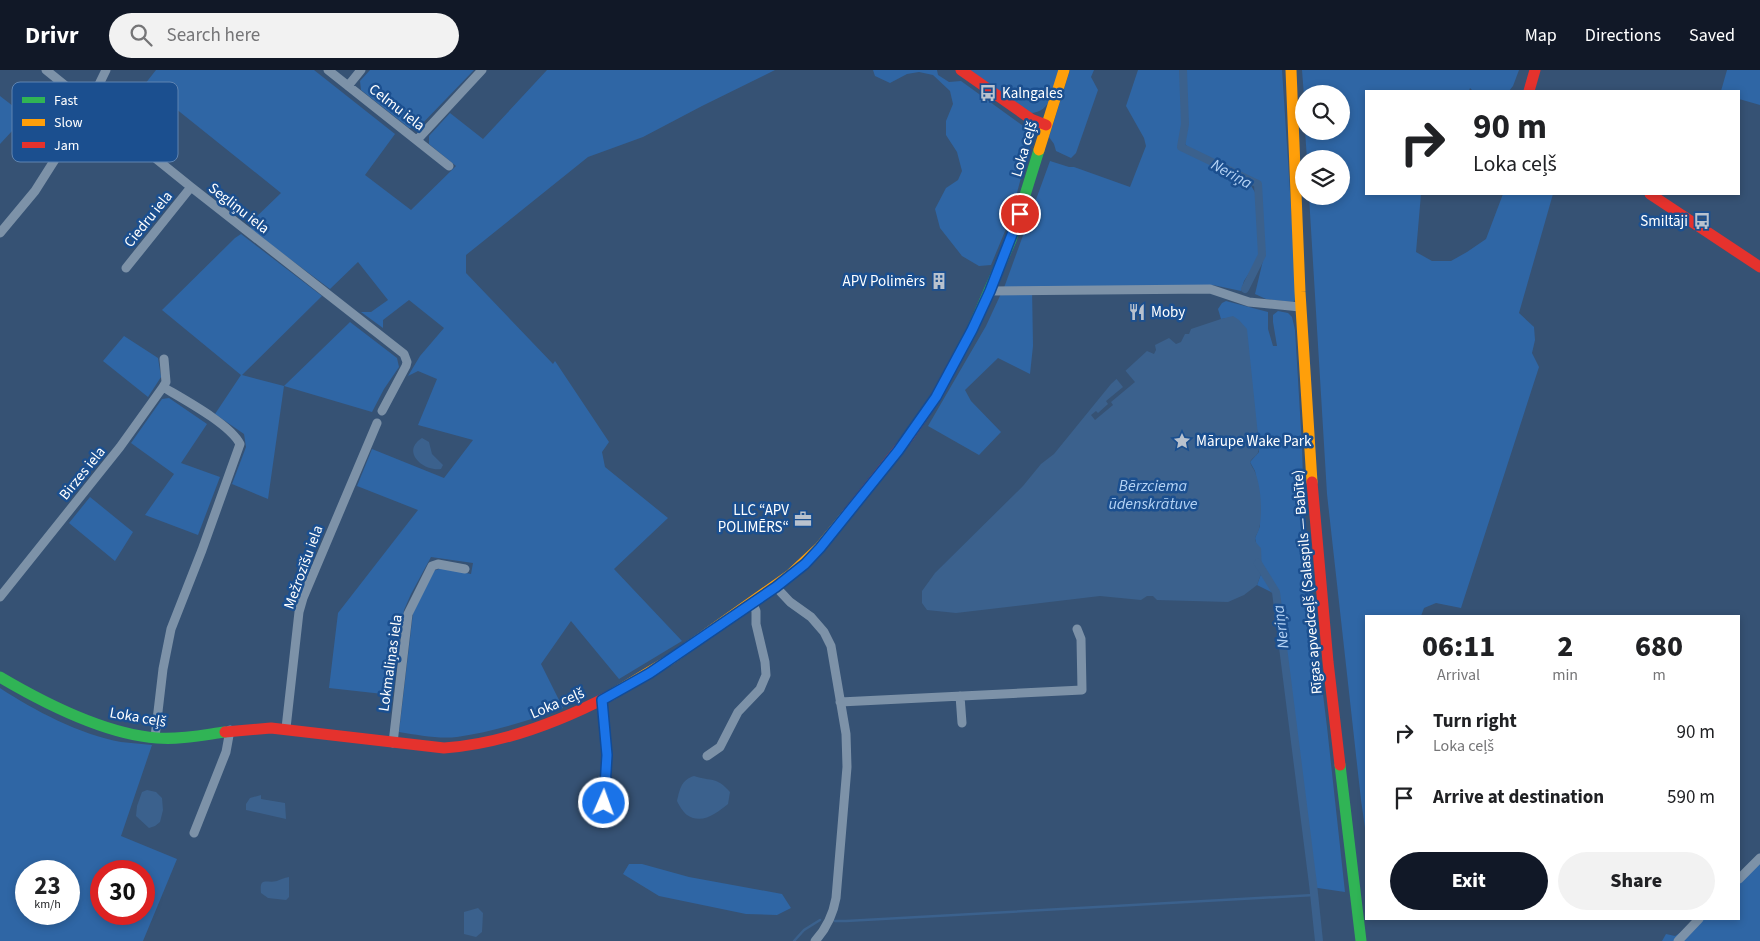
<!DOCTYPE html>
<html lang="en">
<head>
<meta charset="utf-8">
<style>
  body { margin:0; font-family:"Source Sans 3",sans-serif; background:#f2f2f2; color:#202124; height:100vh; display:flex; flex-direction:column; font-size:19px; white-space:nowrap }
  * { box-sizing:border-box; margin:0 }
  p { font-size:16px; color:#757577 }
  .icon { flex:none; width:28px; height:28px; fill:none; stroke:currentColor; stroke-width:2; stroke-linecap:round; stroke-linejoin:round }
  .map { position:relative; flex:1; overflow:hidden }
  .sheet { position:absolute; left:1365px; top:545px; width:375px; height:305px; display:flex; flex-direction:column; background:#fff; border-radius:0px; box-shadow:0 2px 8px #0003 }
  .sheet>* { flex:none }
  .banner { position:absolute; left:1365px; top:20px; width:375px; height:105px; border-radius:0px; box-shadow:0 2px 8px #0003; background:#fff; color:#202124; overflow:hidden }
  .tools { position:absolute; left:1295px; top:15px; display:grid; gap:10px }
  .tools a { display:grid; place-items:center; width:55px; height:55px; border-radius:50%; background:#fff; box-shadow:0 2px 8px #0003; font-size:25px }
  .speed { position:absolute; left:15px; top:790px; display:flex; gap:10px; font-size:25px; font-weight:700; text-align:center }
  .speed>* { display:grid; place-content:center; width:65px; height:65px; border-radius:50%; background:#fff; box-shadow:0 2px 8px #0003; line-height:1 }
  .speed small { font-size:12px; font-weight:400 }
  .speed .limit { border:8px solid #d22; background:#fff; color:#111 }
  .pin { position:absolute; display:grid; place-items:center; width:42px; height:42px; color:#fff; margin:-21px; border:2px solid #fff; border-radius:50%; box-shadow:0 1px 5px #0007 }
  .me { position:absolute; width:55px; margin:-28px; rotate:2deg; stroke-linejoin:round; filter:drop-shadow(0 0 4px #0008) }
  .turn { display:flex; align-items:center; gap:18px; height:105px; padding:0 25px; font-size:22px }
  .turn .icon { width:65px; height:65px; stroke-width:2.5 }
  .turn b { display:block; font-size:35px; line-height:42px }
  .eta { display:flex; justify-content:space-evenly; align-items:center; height:85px; text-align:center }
  .eta b { font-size:30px; font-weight:800; line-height:35px }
  .cta { display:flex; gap:10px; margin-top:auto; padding:10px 25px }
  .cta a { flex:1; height:58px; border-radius:30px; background:#111827; color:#fff; font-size:20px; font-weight:800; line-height:58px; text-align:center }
  .cta a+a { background:#f2f2f2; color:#202124 }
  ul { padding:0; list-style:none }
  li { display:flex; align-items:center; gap:15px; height:65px; padding:0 25px }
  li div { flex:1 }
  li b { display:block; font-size:19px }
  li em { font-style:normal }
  header { display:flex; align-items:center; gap:30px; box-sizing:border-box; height:70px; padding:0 25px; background:#111827; color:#fff }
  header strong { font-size:24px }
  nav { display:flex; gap:28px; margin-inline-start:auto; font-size:18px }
  .search { width:350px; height:45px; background:#f2f2f2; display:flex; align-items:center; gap:12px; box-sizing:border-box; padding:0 18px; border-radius:28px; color:#757577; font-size:19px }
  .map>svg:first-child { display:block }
  .green { fill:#2f66a5; fill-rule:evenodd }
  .water { fill:#3b618d }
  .pier { fill:#365274 }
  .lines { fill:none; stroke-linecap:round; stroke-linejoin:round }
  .stream { stroke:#3b618d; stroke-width:2.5 }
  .canal { stroke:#3b618d; stroke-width:8 }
  .street { stroke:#7d92a8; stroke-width:9 }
  .fast { stroke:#30b455; stroke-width:11 }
  .slow { stroke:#ff9f0a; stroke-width:11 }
  .jam { stroke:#e5322d; stroke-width:11 }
  .route-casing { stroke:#114b97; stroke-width:12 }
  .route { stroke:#1a73e8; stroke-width:9 }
  .labels { text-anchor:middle; stroke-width:5; stroke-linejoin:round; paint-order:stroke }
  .poi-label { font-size:15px; fill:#fff; stroke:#1b4f8f; text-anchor:start }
  .street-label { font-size:15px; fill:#fff; stroke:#1b4f8f }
  .water-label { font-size:16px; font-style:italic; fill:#b5d3f5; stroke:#1b4f8f }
  .key { fill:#1b4f8f; stroke:#5f84b1; stroke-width:1 }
  .key-label { font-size:14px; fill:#fff }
</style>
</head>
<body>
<header>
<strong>Drivr</strong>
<div class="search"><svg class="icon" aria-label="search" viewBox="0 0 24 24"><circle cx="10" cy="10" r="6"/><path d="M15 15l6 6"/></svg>Search here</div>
<nav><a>Map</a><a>Directions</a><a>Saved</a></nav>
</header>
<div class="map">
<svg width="1760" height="871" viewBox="0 0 1760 871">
  <rect width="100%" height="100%" fill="#365274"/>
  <path class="green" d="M156,0H314L395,64L365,105L411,140L456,96L429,74V66L450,43L483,69L547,0H775L702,36L643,67L588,87L466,185V203L553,294L555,291L609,372L602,382L605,397L668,448L614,499L682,571L619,609L571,551L541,594L563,638C528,651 492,662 457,667C438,669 418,665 399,662L413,543L433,501L442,498L471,504L473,493L431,487L411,524L404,540L392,625L329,618L338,543L418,440L357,416L372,379L444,408L473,370L418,355L437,309L418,301L408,306L420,286L444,258L409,230L383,250V258L361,242H371L388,230L358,192L330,219L250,159L252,151L281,123L145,14Z
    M370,0H474L418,58H409L361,20L360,11Z
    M873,0H937L938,5L949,12L961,11L1026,58L1031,70L1010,149L991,195L979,196L962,186L940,158L935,139L946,118L958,110L962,101L957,82L946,65V51L953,34L950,21L933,5L919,2L907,4L890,13L875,6Z
    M967,0H1059C1054,17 1052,43 1030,43Z
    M1070,0H1094L1091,7L1098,20L1076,83L1071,88L1056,81L1054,74L1049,67Z
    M1138,0H1182L1185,53L1180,77L1250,114L1256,124L1259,188L1244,211L1241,221L1213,215L1032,218L1033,276L1030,304L998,288L965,320L971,331L1001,362L979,385L928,356L986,256L1005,215L1050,91L1069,97H1074L1130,117L1146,76L1144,68L1126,36Z
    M1185,0H1282L1297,228L1293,232L1266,229L1255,224L1264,186L1259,114L1189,78L1185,74L1187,54Z
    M1302,0H1519L1513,16L1509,21H1473L1470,18L1469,21H1366V124H1421L1416,182L1432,191H1451L1467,182L1486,169L1503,124H1553L1519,243L1534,257L1535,270L1532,283L1539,297L1461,538L1436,533L1424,538L1421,546H1366V765L1361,730L1327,424L1309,126H1341V89H1307L1305,61H1341V24H1304V26Z
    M1727,0H1760V35L1739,29V21H1721Z
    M53,11L79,32L80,40L59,72L26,46L0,74V26L26,46Z
    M241,164L322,226L242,305L284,316L350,252L397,288L399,297L384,319L372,342L284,316L268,429L232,414L246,377L244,364L215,344L241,305L162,240L235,168Z
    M1226,231L1268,242V259L1273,276H1277L1273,252V245L1278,241L1288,243L1292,247L1295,260L1302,376L1305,477L1327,657L1345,822L1311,817L1273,523L1257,515L1262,501L1255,468L1260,456V429L1255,401L1250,392L1259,382L1258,364L1233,247L1221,249L1218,239L1222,233Z
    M124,266L158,288L161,307L148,327L103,291Z
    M169,328L207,354L181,393L220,407L198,465L145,445L174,404L131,373L162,329Z
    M90,427L133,462L115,491L69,453Z
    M0,618C33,640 81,665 121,672C131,673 142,674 152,675L121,766L177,789L143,871H0ZM26,801H69V844H26ZM101,801H144V844H101Z
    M1760,783V871H1662L1666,864L1675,866L1692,855L1697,849H1739V805Z
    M629,794H642L689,807L782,824L791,838L777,845L746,844L659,826L623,804Z"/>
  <path class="water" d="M1233,246L1239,250L1247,259L1259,375C1259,387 1255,384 1250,392C1251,396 1254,399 1255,402C1261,417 1262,438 1260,454C1259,467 1249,467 1261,478L1262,501L1257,515L1244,525L1228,532L1157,530L1153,526H1147L1141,530L1100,526L956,543L927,540L922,533V521L935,503L1023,416L1041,394L1054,384L1111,314L1147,281L1154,284L1156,280L1155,275L1169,268L1176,274L1181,272L1185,264H1189L1191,259L1221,249Z
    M422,368L429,372L432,384L443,395L441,399C424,402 400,382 422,368Z
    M694,706C712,712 716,706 730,722L728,734C717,743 702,755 687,745C683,742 679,735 677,731C680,719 681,710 694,706Z
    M147,720L156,722L162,728L163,740L160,752L155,756L149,758L136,746L137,736L142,722Z
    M261,725V729L285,733L286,749L246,740V734L250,728Z
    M289,807V827L286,830L268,828L261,823C259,806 267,814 277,811C281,809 284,808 289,807Z
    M478,838L483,843L482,862L476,867L464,864V842Z"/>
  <path class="pier" d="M1124,299L1135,312L1111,332L1113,335L1095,350L1091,345L1096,341L1098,343L1108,334L1106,331L1123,317L1115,307Z"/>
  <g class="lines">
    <path class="stream" d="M835,851H846L1314,825
      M794,871L804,860L820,850"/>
    <path class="canal" d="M1183,0L1185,54L1181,77L1258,114L1262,185L1245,219
      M1258,493L1276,522L1313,814L1319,871"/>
    <path class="street" d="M46,0L191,117L404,284L407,292L406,296L382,341
      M328,0L449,96
      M348,16L361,0
      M417,70L482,0
      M0,163L35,121L87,39L106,0
      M126,198L191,117
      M990,221L1210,219L1249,232L1300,237
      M776,517L790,532L811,547L824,562L831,576L846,664L847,697L836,828C833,845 827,858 815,871
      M0,527L120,377L163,317L166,312L164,289
      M960,626L962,653
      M602,630L607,685L604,748
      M840,632L1082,620L1081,569L1077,559
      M286,658L299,542L303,528L377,353
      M155,667L163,599L171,559L202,480L240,374C230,354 183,329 163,317
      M393,673L408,544L432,496L438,494L465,499
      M707,686L720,677L738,642L760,619L766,605L765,592L756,554V541L752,532
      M194,763L226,682L230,660
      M1739,809L1760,788
      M1678,871L1699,849"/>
    <path class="fast" d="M958,286L972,260L1011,170L1039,80
      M0,607C44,633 105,664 157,668C179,670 203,665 225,662
      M1340,695L1361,871"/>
    <path class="slow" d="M1291,0L1300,222L1312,412
      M1039,80L1064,0
      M611,625L671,589L790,505L820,477L847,444"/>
    <path class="jam" d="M961,0L1031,49L1046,55
      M1529,21L1535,0
      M1650,124L1760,197
      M1312,412L1328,592L1340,695
      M847,444L910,365L936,327L958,286
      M225,662L271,658L444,678C503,674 559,652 611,625"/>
  </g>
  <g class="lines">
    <g class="route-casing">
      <path id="route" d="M604,733L607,685L602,630L650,603L776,517L805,494L820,478L898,381L936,327L972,260L990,221L1020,144"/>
    </g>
    <use href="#route" class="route"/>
  </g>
  <defs>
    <g id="bus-bare" transform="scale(1.35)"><path d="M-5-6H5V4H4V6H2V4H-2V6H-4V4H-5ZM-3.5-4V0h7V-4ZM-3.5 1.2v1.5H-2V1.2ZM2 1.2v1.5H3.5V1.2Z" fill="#b9c2ce" stroke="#1b4f8f" stroke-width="2.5" paint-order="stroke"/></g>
    <g id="building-bare" transform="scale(1.35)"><path d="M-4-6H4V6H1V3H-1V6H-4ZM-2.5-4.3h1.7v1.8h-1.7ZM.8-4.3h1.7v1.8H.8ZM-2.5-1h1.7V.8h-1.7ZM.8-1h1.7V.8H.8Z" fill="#b9c2ce" stroke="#1b4f8f" stroke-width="2.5" paint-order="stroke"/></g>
    <g id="restaurant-bare" transform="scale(1.35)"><path d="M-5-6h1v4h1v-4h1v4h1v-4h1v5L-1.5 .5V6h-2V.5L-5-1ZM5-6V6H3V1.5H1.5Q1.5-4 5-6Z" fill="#b9c2ce" stroke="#1b4f8f" stroke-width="2.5" paint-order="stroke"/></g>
    <g id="sight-bare" transform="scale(1.35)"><path d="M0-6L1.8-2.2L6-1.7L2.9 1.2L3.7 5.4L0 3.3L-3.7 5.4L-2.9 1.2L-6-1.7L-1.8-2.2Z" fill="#b9c2ce" stroke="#1b4f8f" stroke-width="2.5" paint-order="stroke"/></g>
    <g id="office-bare" transform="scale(1.35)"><path d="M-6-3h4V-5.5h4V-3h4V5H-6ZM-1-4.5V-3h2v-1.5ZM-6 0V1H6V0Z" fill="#b9c2ce" stroke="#1b4f8f" stroke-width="2.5" paint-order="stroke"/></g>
  </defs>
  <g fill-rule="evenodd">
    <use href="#bus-bare" x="988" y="23"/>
    <use href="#bus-bare" x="1702" y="151"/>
    <use href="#building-bare" x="939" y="211"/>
    <use href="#restaurant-bare" x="1137" y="242"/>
    <use href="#sight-bare" x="1182" y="371"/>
    <use href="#office-bare" x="803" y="449"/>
  </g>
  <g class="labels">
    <g class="poi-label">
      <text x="1002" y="28">Kalngales</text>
      <text x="1688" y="156" text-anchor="end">Smiltāji</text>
      <text x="925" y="216" text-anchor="end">APV Polimērs</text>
      <text x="1151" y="247">Moby</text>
      <text x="1196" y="376">Mārupe Wake Park</text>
      <text x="789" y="445" text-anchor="end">LLC “APV<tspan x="789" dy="17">POLIMĒRS“</tspan></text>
    </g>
    <g class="street-label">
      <text transform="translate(397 37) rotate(38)" y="5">Celmu iela</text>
      <text transform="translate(1024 79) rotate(-73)" y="5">Loka ceļš</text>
      <text transform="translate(239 138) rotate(38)" y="5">Segliņu iela</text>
      <text transform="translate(148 149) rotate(-51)" y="5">Ciedru iela</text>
      <text transform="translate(82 403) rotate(-51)" y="5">Birzes iela</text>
      <text transform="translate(303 497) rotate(-70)" y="5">Mežrozīšu iela</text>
      <text transform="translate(1307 512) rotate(-95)" y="5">Rīgas apvedceļš (Salaspils — Babīte)</text>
      <text transform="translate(390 593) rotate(-82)" y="5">Lokmaliņas iela</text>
      <text transform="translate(557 633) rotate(-23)" y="5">Loka ceļš</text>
      <text transform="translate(138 647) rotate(10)" y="5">Loka ceļš</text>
    </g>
    <g class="water-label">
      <text transform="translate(1232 103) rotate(29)" y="6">Neriņa</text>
      <text x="1153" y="421">Bērzciema<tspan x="1153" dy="18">ūdenskrātuve</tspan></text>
      <text transform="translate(1280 557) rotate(-97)" y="6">Neriņa</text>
    </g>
  </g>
  <rect x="12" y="12" width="166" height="80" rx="8" class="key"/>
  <rect x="22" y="27" width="23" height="6" fill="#30b455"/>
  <rect x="22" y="49" width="23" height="7" fill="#ff9f0a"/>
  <rect x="22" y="72" width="23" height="6" fill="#e5322d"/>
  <g class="key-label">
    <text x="54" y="35">Fast</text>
    <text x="54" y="57">Slow</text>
    <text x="54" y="80">Jam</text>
  </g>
</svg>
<div class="tools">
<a><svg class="icon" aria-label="search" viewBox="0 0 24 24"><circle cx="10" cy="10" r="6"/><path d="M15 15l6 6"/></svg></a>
<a><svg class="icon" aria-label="layers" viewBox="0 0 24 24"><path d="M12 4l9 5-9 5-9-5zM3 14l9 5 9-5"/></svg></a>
</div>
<div class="speed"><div>23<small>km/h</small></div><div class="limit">30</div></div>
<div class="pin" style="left:1020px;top:144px;background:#d93025"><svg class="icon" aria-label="arrive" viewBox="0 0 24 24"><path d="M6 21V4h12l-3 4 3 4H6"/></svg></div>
<svg class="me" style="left:604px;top:733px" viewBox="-20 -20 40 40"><circle r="17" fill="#1a73e8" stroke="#fff" stroke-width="3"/><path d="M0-11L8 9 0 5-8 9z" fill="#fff"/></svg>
<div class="banner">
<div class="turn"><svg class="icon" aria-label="right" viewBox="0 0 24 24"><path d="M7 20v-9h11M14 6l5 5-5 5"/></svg><div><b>90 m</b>Loka ceļš</div></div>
</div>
<section class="sheet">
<div class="eta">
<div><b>06:11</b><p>Arrival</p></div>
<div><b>2</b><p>min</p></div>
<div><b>680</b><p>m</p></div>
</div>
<ul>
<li><svg class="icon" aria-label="right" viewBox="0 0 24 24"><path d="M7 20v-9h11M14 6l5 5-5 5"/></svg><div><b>Turn right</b><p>Loka ceļš</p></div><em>90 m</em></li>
<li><svg class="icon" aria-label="arrive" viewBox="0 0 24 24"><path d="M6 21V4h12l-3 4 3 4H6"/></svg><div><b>Arrive at destination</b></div><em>590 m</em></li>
</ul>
<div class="cta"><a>Exit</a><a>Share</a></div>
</section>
</div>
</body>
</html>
